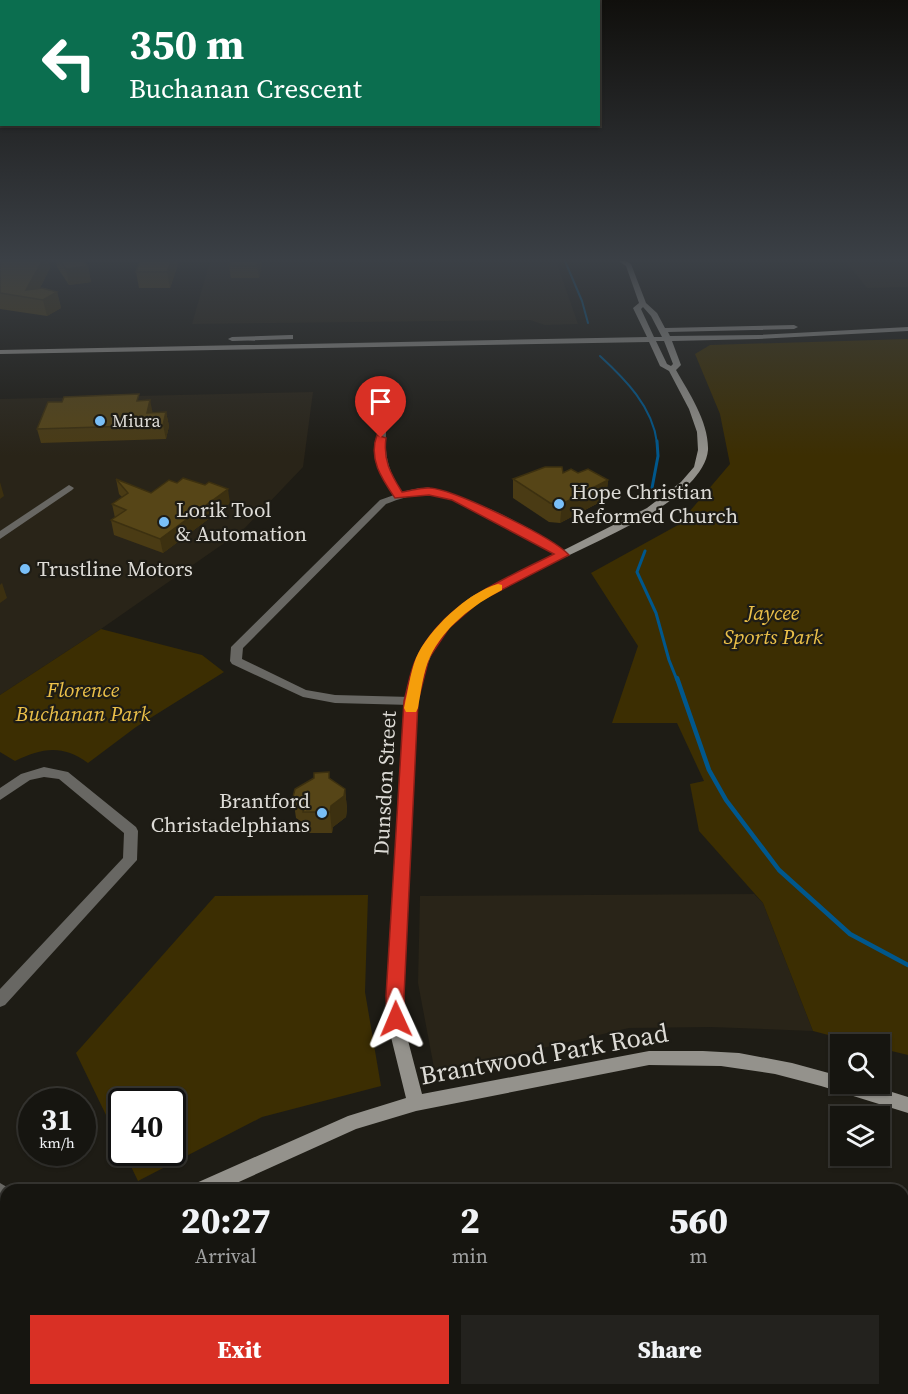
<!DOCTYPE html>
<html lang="en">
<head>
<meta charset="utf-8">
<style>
  body { margin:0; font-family:"Source Serif 4",serif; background:#23221e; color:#f1f3f6; height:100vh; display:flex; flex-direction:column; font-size:22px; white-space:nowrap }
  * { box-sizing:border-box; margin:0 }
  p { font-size:20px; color:#9e9f9f }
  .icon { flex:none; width:33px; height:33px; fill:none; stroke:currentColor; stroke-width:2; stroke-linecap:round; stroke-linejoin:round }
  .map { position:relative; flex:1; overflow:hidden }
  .side { position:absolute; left:0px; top:1184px; width:909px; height:212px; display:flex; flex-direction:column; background:#161510; border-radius:18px 18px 0 0; box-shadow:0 2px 4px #0004,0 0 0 2px #353430 }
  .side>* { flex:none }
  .top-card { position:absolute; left:0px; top:0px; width:600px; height:126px; box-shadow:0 2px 4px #0004,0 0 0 2px #353430; background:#0b6e4f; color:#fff; overflow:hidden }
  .fabs { position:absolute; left:830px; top:1034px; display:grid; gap:12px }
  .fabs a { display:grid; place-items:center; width:60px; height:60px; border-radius:0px; background:#161510; box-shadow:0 2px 4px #0004,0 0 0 2px #353430; font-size:30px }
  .speed { position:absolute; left:18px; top:1088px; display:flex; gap:12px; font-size:30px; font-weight:700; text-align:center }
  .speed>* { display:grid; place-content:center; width:78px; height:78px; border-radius:50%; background:#161510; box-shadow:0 2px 4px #0004,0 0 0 2px #353430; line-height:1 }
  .speed small { font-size:15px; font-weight:400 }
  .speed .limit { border:3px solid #111; border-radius:9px; background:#fff; color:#111 }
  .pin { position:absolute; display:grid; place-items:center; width:51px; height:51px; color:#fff; margin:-62px -26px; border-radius:50% 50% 50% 0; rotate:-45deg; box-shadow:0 0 6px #0007 }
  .pin .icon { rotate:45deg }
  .me { position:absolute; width:66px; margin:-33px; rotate:359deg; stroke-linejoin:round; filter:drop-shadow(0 0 4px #0008) }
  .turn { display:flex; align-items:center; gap:21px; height:126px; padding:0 30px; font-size:27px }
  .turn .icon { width:78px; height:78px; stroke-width:2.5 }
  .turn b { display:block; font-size:42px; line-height:51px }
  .eta { display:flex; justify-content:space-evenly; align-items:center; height:102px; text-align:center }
  .eta b { font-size:36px; font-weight:800; line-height:42px }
  .cta { display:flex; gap:12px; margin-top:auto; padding:12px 30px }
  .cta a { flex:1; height:69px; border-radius:0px; background:#d93025; color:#fff; font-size:24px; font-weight:800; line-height:69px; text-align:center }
  .cta a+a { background:#23221e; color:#f1f3f6 }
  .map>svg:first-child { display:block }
  .built { fill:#292418 }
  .green { fill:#3c2e02 }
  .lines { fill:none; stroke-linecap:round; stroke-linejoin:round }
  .stream-far3 { stroke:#00578c; stroke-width:2 }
  .stream-far2 { stroke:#00578c; stroke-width:3 }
  .stream-far1 { stroke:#00578c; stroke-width:4.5 }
  .stream { stroke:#00578c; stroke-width:5 }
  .street { fill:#686763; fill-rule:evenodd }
  .secondary { fill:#94928c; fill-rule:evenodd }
  .wall { fill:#4a3b14 }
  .shaded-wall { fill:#3c3010 }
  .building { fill:#564517; stroke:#3c3010; stroke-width:1.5 }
  .route { fill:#d93025; stroke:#8d1f18; stroke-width:1.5 }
  .slow { fill:#f59e0b }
  .poi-dot { fill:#79bff8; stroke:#1e1c15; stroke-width:2 }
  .labels { text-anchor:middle; stroke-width:4.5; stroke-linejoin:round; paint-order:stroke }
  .far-poi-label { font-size:18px; fill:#dddbd6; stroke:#1e1c15; text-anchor:start }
  .poi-label { font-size:21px; fill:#dddbd6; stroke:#1e1c15; text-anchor:start }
  .park-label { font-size:21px; font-style:italic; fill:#ebc049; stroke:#1e1c15 }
  .street-label { font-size:21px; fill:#dddbd6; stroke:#1e1c15 }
  .near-street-label { font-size:26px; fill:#dddbd6; stroke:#1e1c15 }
</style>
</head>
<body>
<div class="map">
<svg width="908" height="1394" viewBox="0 0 908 1394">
  <rect width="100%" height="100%" fill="#1e1c15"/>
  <path class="built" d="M210,261H556L578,324L545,325L530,320L192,324Z
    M845,261H908V287L867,288Z
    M313,392L303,467L243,530L101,629L0,695V399Z
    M754,894L763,903L813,1031L711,1027L629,1028L435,1073L418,983L420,896Z"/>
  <path class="green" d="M908,339V1055L879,1048V1044H863L813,1031L763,903L699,831L690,784L704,781L677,723H612L638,646L591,573L678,525L730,464L720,414L695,354L710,345Z
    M101,629L202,655L224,672L136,727L88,763C62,744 42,748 15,761L0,752V695Z
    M368,895L365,992L381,1086L262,1117L138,1181L124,1152H172V1101H122L121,1146L76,1053L215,896Z"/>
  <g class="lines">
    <path class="stream-far3" d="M565,261L582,301L588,323
      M600,356C625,379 653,407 657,443"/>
    <path class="stream-far2" d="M652,488L658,456L657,441
      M645,551L637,572L656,613L669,660L677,680"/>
    <path class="stream-far1" d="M677,678L709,770L726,800L779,870L850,934L908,965"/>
    <path class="stream" d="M903,1289L908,1286
      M738,1394L746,1389"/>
    <path class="street" d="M383,418L387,421C384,451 385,466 402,492C411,490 420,487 430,488C460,492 547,533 568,555L567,557H559C530,538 461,495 427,494C413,494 399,499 386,504L243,648L242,659L306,690L335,695L411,697L417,701L411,705L335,703L303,697L232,664L230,661L231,647L380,500L394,495C377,467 374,453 379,421Z
      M69,485L74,488L72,490L0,539V531Z
      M44,767L68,772L136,827L138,831L137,860L5,1005L0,1007V989L123,858L124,833L59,779L44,777L30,780L0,800V788L21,774Z
      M0,1183L12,1190H6V1205L0,1202Z
      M218,1389H238V1394H218Z"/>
    <path class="secondary" d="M618,261H626L631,264L646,303L657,313L665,328L794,325L798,327L794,329L668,332L670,336L758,335L908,327V331L758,339L672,341L681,365L676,370C689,393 709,422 708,450C706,475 673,500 652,513C597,545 536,568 481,600C470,606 459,618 450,627C430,648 424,674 417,701L403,996L405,1029L422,1094L649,1051H703L739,1053L792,1063L836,1075L840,1076V1083H863L908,1097V1113L821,1086L775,1074L721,1066L649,1065L416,1111L356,1129L221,1190H191L194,1184L348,1116L406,1098L389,1029L387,996L405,701L417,658L441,624L471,597L647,508L681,482L694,467L698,450L697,432L689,409L669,371L660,366L649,342L0,354V350L647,337L633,308L639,303L626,266ZM643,307L651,316L662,337H654L641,309ZM656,341H664L673,364L671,366L667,364Z
      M290,335H293V339L232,341L228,339L232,337Z
      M6,1339V1363L0,1366V1342Z"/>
  </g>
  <path class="wall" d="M0,261L50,268L40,288L57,292L61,308L47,316L0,309Z
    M56,261H84L88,266L91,282L69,285L57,267Z
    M262,263L259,278H231L229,266Z
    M178,264L170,288H139L136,272Z
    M140,401L153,413L166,412L169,426L166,439L41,443L37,429Z
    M563,473H578L608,480L606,499L560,523L549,522L513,498V479Z
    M116,479L151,493L230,503L163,553L114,535L111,520L115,518L112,504L122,497L119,494Z
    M330,779L345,789L347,809L346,817L333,827L332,833H306L305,824L296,818L293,797Z"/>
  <path class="shaded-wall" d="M42,261H49L50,268L34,299L26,290Z
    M171,261H178V264L170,288L167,272Z
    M258,261H261L262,263L259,278L257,266Z
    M88,266L91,282L69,285L66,269Z
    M57,292L61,308L47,316L43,300Z
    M150,400L153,414L149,426L147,413Z
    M166,412L169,426L166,439L163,425Z
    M608,480L606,499L560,523L562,504Z
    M0,482L4,496L0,499Z
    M228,489L230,503L163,553L160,539Z
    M2,583L7,598L0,603V585Z
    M345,789L347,809L346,817L333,827L332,833L330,812L331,806Z"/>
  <path class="building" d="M0,261H42L26,290L42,288L57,292L43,300L0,293Z
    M60,261H84L88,266L66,269Z
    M140,261H171L167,272H136Z
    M231,261H258L257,266H229Z
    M139,394L137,401L150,400L147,413L166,412L163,425L37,429L48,402H62L64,397Z
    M545,467H562L563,473L571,469L578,473L588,469L608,480L562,504L550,503L513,479Z
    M183,478L205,485L209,482L228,489L160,539L111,520L126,510L112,504L128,493L116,479L151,493L169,480L177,483Z
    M329,772V778L345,789L344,796L331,806L330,812H303L304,805L293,797L295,789L314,778V773Z"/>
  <linearGradient id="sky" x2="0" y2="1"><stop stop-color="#100f0c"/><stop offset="0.57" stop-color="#3b4046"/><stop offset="1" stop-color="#3b4046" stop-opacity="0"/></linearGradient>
  <rect width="908" height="456" fill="url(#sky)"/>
  <path class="route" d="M377,435L386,438C383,460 390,473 402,492C411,491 421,487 430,488C455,490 553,537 569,555L480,601L449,628L429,658L418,701L404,996L405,1019L402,1025L396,1027L390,1025L387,1019L386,996L404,701C408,687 410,670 417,657C444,602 503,580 554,554L452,500L429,495L395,498C382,479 368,459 377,435Z"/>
  <path class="slow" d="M498,584L502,585V590C473,605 444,627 430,657C423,672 421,692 418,708L416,712H406L404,708C408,692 410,673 416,658C428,630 468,592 498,584Z"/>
  <g class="poi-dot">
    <circle cx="100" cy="421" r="6"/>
    <circle cx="559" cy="504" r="6"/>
    <circle cx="164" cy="522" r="6"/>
    <circle cx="25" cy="569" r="6"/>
    <circle cx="322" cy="813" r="6"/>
  </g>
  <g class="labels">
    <g class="far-poi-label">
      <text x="112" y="427">Miura</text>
    </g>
    <g class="poi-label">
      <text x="571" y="499">Hope Christian<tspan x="571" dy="24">Reformed Church</tspan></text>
      <text x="176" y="517">Lorik Tool<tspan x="176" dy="24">&amp; Automation</tspan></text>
      <text x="37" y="576">Trustline Motors</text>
      <text x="310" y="808" text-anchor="end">Brantford<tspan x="310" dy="24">Christadelphians</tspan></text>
    </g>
    <g class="park-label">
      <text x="773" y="620">Jaycee<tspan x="773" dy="24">Sports Park</tspan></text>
      <text x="83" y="697">Florence<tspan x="83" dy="24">Buchanan Park</tspan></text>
    </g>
    <g class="street-label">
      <text transform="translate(385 783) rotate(-87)" y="7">Dunsdon Street</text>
    </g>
    <g class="near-street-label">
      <text transform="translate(544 1054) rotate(-10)" y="9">Brantwood Park Road</text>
    </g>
  </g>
</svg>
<div class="fabs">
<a><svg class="icon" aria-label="search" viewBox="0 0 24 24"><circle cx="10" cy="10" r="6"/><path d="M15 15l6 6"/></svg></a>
<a><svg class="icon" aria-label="layers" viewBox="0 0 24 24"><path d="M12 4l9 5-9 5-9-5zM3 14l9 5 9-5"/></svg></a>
</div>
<div class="speed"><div>31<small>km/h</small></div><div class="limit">40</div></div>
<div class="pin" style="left:381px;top:438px;background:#d93025"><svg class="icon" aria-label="arrive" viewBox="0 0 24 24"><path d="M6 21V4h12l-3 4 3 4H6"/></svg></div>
<svg class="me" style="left:396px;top:1019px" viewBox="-20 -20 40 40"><path d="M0-17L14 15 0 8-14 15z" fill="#d93025" stroke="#fff" stroke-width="4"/></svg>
<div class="top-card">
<div class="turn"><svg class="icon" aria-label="left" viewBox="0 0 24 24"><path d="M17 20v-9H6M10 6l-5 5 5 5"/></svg><div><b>350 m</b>Buchanan Crescent</div></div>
</div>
<section class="side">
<div class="eta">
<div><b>20:27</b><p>Arrival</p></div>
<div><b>2</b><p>min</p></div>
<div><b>560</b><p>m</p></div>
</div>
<div class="cta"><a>Exit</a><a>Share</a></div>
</section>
</div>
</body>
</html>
